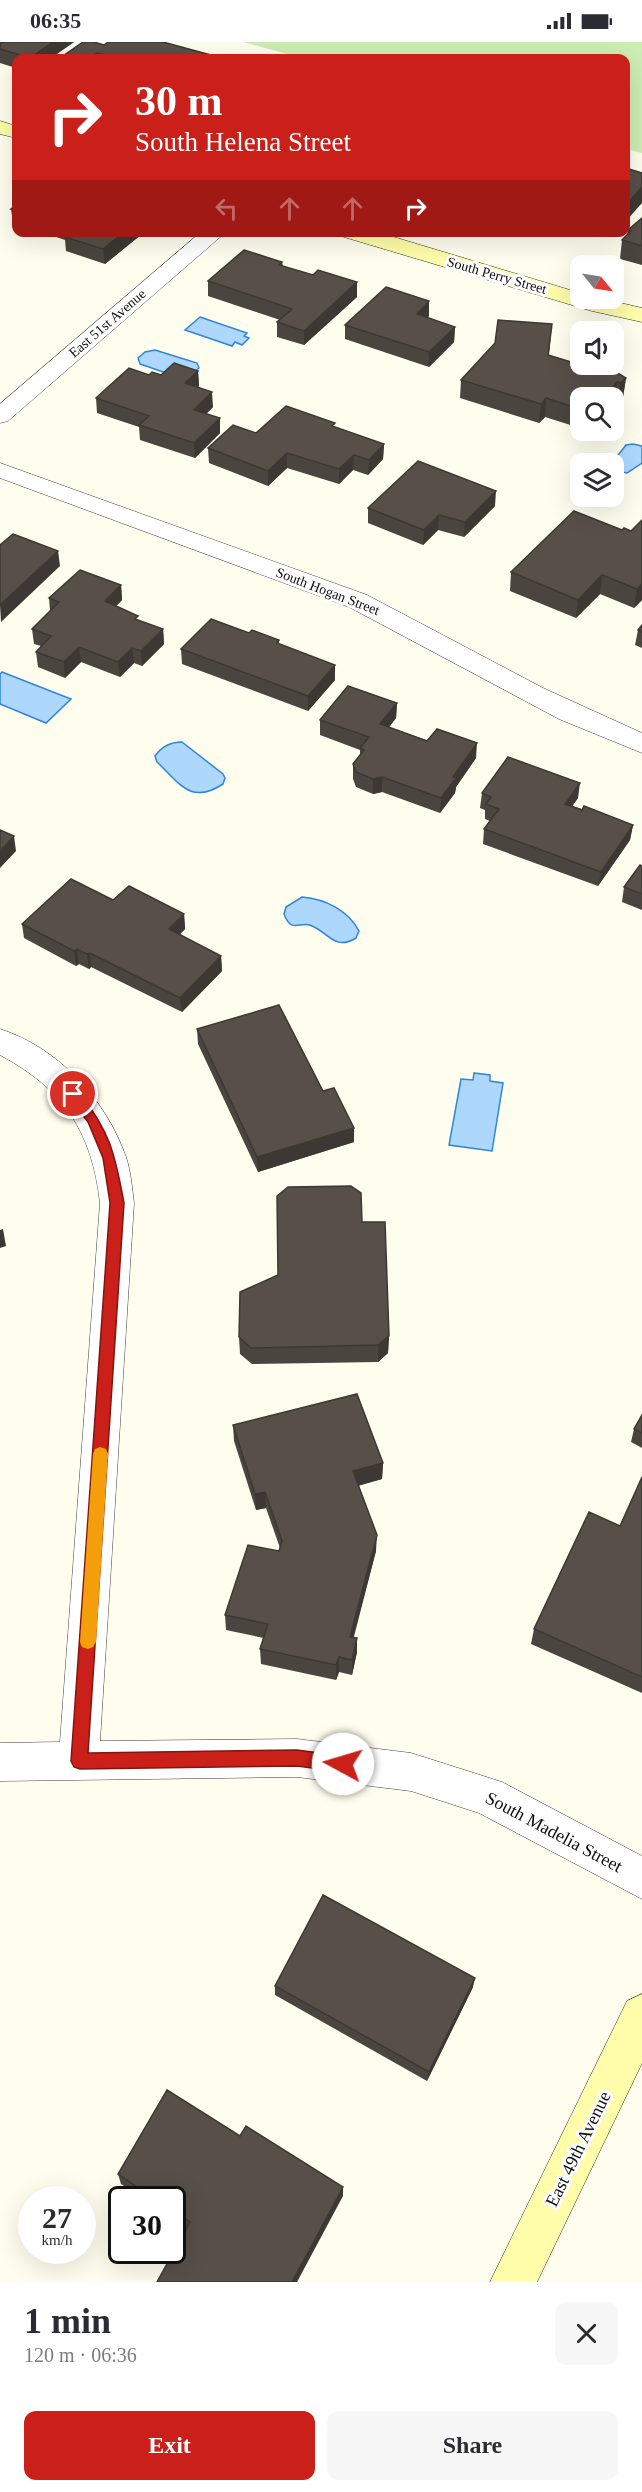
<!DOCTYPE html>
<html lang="en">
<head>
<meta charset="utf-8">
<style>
  body { margin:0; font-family:Georgia,serif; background:#f7f7f7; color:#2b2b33; height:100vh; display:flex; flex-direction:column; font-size:22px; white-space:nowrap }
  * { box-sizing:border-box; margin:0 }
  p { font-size:20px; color:#7c7c81 }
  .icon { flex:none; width:33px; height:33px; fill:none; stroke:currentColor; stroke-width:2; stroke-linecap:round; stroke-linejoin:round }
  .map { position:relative; height:2240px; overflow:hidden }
  .details { display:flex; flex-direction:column; background:#fff; flex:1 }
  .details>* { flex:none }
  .banner { position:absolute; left:12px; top:12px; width:618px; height:183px; border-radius:12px; box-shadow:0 6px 24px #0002; background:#ca2019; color:#fff; overflow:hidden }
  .needle { width:39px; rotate:120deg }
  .controls { position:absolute; left:570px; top:213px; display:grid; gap:12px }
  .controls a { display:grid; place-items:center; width:54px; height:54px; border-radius:12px; background:#fff; box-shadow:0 6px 24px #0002; font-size:30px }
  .speed { position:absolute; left:18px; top:2144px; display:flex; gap:12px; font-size:30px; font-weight:700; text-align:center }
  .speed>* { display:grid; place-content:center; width:78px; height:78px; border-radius:50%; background:#fff; box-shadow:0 6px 24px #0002; line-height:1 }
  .speed small { font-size:15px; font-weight:400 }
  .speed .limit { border:3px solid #111; border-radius:9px; background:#fff; color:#111 }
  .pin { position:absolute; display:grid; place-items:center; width:51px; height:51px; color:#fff; margin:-26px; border:3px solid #fff; border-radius:50%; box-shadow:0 2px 6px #0007 }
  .me { position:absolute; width:66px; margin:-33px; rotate:276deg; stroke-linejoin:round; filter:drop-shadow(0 0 4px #0008) }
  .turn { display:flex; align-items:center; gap:21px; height:126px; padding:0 24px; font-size:27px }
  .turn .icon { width:78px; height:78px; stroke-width:2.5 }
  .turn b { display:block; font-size:42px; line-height:51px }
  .lanes { display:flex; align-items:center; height:57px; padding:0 24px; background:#0003; justify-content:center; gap:30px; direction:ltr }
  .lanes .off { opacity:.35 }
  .round { display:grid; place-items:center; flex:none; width:63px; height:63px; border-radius:12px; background:#f7f7f7 }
  .overview { display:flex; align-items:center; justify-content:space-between; height:102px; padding:0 24px }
  h1 { font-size:36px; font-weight:700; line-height:45px }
  .primary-button { display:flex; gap:12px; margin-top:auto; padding:12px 24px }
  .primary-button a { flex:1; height:69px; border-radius:12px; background:#ca2019; color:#fff; font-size:24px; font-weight:700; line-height:69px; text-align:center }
  .primary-button a+a { background:#f7f7f7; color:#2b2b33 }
  .status { display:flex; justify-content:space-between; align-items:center; height:42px; padding:0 30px; background:#fff; direction:ltr }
  .status svg { height:16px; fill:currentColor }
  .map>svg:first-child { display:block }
  .green { fill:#ccedb4 }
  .water { fill:#add7fc; stroke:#2e85d9; stroke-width:1.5 }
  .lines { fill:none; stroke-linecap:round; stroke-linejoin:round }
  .street-casing { stroke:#404040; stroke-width:1 }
  .secondary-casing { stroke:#2f2f2f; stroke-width:1 }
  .street { fill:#fff; fill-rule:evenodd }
  .secondary { fill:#fffda9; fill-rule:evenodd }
  .wall { fill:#4b453f }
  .shaded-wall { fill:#3d3833 }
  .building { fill:#575049; stroke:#3d3833; stroke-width:1.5 }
  .route { fill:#ca2019; stroke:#831510; stroke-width:1.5 }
  .slow { fill:#f59e0b }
  .labels { text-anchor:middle; stroke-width:6; stroke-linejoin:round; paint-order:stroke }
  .far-street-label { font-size:14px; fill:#0d0d0d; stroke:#fff }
  .near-street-label { font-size:18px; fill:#0d0d0d; stroke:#fff }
</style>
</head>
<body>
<div class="status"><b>06:35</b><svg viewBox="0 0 49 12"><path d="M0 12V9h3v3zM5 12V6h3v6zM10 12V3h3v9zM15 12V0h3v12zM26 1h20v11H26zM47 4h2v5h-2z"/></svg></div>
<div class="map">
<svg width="642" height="2240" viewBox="0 0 642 2240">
  <rect width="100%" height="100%" fill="#fffdee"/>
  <path class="green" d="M243,0H642V111L626,107V16H302Z"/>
  <path class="water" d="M200,275L247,291L244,294L249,296L242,303L235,300L232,304L185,288Z
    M155,308L197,321L199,326C183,342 160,328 140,322L138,316L145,310Z
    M633,402L642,404V421L627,431L614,428V422L608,421V418L619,412L626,403Z
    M2,630L71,657L46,681L0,662V632Z
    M182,700L223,732L225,736L223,742C191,763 180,742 157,720L155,714C162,704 171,700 182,700Z
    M302,855C325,857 348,868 359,889L356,896C335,909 329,891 312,884C300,878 292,893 284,872L286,865Z
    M474,1031L490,1033V1039L503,1041L492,1109L449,1103L461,1037L473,1038Z"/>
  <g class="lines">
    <g class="street-casing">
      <path id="street" d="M201,190H226L8,379L0,381V362Z
        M0,421L367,553L543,646L642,691V711L559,677L349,565L0,436Z
        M0,987C59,1006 106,1058 126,1115C131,1130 132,1146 134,1161L100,1699L297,1697L411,1711L502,1740L642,1814V1857L479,1771L411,1749L297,1735L0,1739V1701L60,1700L100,1161C92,1090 64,1047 0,1013Z"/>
    </g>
    <g class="secondary-casing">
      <path id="secondary" d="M0,79L16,84V96L0,92Z
        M341,190H377L580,251V256H599L642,266V280L592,269L344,195Z
        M642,1952V2021L537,2240H490L627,1959Z"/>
    </g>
    <use href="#street" class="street"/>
    <use href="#secondary" class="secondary"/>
  </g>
  <path class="wall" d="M0,0H74L51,16H16V26L0,21Z
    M104,3L222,16H60Z
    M16,163V182L13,181L11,167Z
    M642,176V223L620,217L622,198L627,193L628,188Z
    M42,190H142V192L105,222L66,209L65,198Z
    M282,220L283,224L313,233L357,240V255L304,303L277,295V280L280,278L208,254V239Z
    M429,259V274L427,276L455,285L454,300L429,325L345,297V283Z
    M552,282L549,313L626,336L623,355L618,360L615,359L614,360V356H580V386L545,375L539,381L460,356L461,338Z
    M198,329L199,344L198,345L213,365L206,372L220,391L195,416L140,398L139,385L97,371L96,356L149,333H161Z
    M335,385L384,402L383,417L368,433L353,428L339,442L287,426L268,444L209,421L208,406L256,391Z
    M495,464L464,495L438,488L423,503L368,481V466Z
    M622,488L642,558L634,566L600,552L576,576L510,549L511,530Z
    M121,543L122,558L116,564L138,578L163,587L164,602L142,624L134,621L120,635L81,620L65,636L38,625L36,610L41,604L34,602L32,587L50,569L49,556Z
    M642,583V606L635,603L638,588Z
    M249,591L279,598V602L335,623V638L308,669L182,622L181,607Z
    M397,661L396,676L389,685L476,716L456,745L455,751L440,771L382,750L373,752L356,745L353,737V722L360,713V708L320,693V678Z
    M482,751L578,756L572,764L633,783L630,798L598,844L483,802L484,787L490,779L485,777V768L480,766Z
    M642,824V868L622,860L624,845Z
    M113,858L184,872L185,887L179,893L221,914L222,929L182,970L91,925L89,927L79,922L76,924L24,896L22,882Z
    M197,987L323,1049L354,1100L258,1130L198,1002Z
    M362,1180L389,1294L388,1311L378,1320L252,1322L240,1312L239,1295L278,1233Z
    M642,1373V1406L631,1400L634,1387Z
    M233,1383L383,1421L382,1437L358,1444L376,1509L353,1595L357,1610L352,1633L339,1630L336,1638L261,1622L260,1607L264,1596L226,1588L225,1573L279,1509L280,1506L266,1466L256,1468L234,1399Z
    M642,1435V1651L531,1602L534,1587L620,1484Z
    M275,1944L473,1945L427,2039L275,1953Z
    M118,2132L343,2154L187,2186L172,2176V2157H144L121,2142Z"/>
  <path class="shaded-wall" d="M53,0H74L51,16H30Z
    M97,11V16H90Z
    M642,145V161L626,179V163Z
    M124,190H142V192L105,222L103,207Z
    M357,240V255L304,303V289Z
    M429,259V274L417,287V272Z
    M455,285L454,300L429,325V310Z
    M198,329L199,344L186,356L185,341Z
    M626,336L623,355L618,360L620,341Z
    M617,340L615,359L614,360V356H605Z
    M212,350L213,365L195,383L194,368Z
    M546,356L545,375L539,381L541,362Z
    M220,376V391L195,416L194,401Z
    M384,402L383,417L368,433L369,418Z
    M287,411V426L268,444V429Z
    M354,413L353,428L339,442V427Z
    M496,449L495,464L464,495L465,480Z
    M439,473L438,488L423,503L424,488Z
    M58,509L60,524L1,580L0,563Z
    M602,533L600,552L576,576L578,558Z
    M642,542V558L634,566L637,547Z
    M121,543L122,558L106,574L105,559Z
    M163,587L164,602L142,624L141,609Z
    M79,605L81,620L65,636L64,620Z
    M132,606L134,621L120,635L118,620Z
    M335,623V638L308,669V654Z
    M397,661L396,676L380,697V682Z
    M477,701L476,716L456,745L455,751L440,771L441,756L453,735Z
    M382,735V750L373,752V737Z
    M580,741L578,756L563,777L565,762Z
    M633,783L630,798L598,844L601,830Z
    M14,794L16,809L0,826V809Z
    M184,872L185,887L170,902L169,887Z
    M77,907L79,922L76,924L74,909Z
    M90,911L91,925L89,927L87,912Z
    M221,914L222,929L182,970L180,956Z
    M354,1086V1100L258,1130L257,1115Z
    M3,1187L6,1204L0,1206V1188Z
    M389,1294L388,1311L378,1320V1303Z
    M383,1421L382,1437L352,1445L353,1429Z
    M265,1450L266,1466L256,1468L255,1452Z
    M377,1493L376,1509L350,1610V1595Z
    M357,1596V1610L352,1633V1618Z
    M339,1615V1630L336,1638V1623Z
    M475,1936L473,1945L427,2039L429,2030Z
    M343,2145V2154L297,2240H292Z"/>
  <path class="building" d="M4,0H53L30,16L0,7V2Z
    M83,0H94L104,3L108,0H163L222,16H115L97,11L90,16H60Z
    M626,126L642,131V145L626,163Z
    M16,163V168L11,167Z
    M642,176V204L622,198L631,189L628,188Z
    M70,190H124L103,207L65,195Z
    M244,208L282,220L279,223L313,233L318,228L357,240L304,289L277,280L292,267L208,239Z
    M386,245L429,259L417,272L455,285L429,310L345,283Z
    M498,278L552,282L548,313L571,320L580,316V322H603L626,336L620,341L617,340L605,356H580V367L546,356L541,362L461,338L495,301Z
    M174,321L198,329L185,341L212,350L194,368L220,376L194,401L139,383L149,374L96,356L129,326L149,333L152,330L161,333Z
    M286,364L335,381L332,384L384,402L369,418L354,413L339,427L287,411L268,429L208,406L233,383L256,391Z
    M418,419L496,449L465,480L439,473L424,488L368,466Z
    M574,469L622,488L624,486L631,489L642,478V542L637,547L602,533L578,558L511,530Z
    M13,492L58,509L0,563V503Z
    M80,528L121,543L105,559L138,574L135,577L163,587L141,609L132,606L118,620L79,605L64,620L36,610L51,594L32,587L59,560L49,556Z
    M211,577L249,591L252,588L279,598L277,601L335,623L308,654L181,607Z
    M642,583V590L638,588Z
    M348,644L397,661L380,682L427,699L437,687L477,701L453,735L456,736L441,756L382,735L373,737L356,730L353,722L364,708L360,706L369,695L320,678Z
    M508,715L580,741L565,762L582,768L584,764L633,783L601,830L484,787L499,767L486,762L491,755L482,751Z
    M0,788L14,794L0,809Z
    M640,823L642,824V852L624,845Z
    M71,837L113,858L129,844L184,872L169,887L221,914L180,956L90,911L87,912L77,907L74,909L22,882Z
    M279,963L323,1049L334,1046L354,1086L257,1115L197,987Z
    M351,1144L361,1151L362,1180H385L389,1294L378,1303L251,1306L239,1295L240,1250L278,1233L277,1154L288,1145Z
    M357,1352L383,1421L353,1429L377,1493L350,1595L357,1596L352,1618L339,1615L336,1623L260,1607L268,1582L225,1573L248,1503L279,1509L282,1499L265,1450L255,1452L233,1383Z
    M642,1373V1391L634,1387Z
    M642,1435V1635L534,1587L589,1470L620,1484Z
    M323,1853L475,1936L429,2030L275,1944Z
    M167,2048L240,2094L246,2084L343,2145L292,2240H157L190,2180L172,2168V2157H155L118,2132Z"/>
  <path class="route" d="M73,1047L78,1049C110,1089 115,1112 124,1161L88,1711L297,1708L343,1714L349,1716L351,1722L349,1727L343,1730L297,1724L80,1727L74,1725L71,1719L110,1161L103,1116L88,1080L66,1052Z"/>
  <path class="slow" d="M100,1405L106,1407L108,1412L96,1600L93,1605L88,1607L82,1605L80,1600L93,1412L95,1407Z"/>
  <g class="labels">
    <g class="far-street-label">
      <text transform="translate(497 233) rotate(16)" y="5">South Perry Street</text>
      <text transform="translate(107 281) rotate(-41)" y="5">East 51st Avenue</text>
      <text transform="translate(328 549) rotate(21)" y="5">South Hogan Street</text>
    </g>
    <g class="near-street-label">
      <text transform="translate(554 1790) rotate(28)" y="6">South Madelia Street</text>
      <text transform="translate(578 2107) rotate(-64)" y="6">East 49th Avenue</text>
    </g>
  </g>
</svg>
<div class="controls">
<a><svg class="needle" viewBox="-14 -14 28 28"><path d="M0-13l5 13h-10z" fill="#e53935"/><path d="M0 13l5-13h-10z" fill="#7c7c81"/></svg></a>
<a><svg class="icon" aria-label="sound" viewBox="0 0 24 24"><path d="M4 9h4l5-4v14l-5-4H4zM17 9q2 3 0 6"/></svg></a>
<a><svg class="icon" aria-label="search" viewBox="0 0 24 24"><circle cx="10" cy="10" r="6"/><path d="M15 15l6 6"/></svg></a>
<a><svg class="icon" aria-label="layers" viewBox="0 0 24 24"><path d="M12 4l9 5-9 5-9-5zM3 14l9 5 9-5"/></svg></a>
</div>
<div class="speed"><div>27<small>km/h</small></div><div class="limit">30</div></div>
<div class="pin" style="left:73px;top:1052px;background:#d93025"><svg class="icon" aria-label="arrive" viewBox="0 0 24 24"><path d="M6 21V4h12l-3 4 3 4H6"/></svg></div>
<svg class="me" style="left:343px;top:1722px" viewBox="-20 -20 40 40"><circle r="19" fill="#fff"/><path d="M0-13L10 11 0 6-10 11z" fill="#ca2019"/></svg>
<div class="banner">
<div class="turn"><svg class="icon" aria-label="right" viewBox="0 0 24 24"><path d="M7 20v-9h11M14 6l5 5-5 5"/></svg><div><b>30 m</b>South Helena Street</div></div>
<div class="lanes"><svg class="icon off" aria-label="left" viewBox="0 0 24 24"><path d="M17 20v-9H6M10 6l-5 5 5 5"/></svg><svg class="icon off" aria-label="ahead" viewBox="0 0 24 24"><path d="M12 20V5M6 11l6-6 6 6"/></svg><svg class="icon off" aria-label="ahead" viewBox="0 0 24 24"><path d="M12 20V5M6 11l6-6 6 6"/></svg><svg class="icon" aria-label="right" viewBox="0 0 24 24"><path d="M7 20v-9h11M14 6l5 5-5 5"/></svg></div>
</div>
</div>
<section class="details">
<div class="overview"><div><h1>1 min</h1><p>120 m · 06:36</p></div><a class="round"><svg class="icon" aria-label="close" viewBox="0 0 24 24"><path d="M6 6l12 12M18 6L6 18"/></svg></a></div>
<div class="primary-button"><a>Exit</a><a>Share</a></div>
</section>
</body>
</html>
